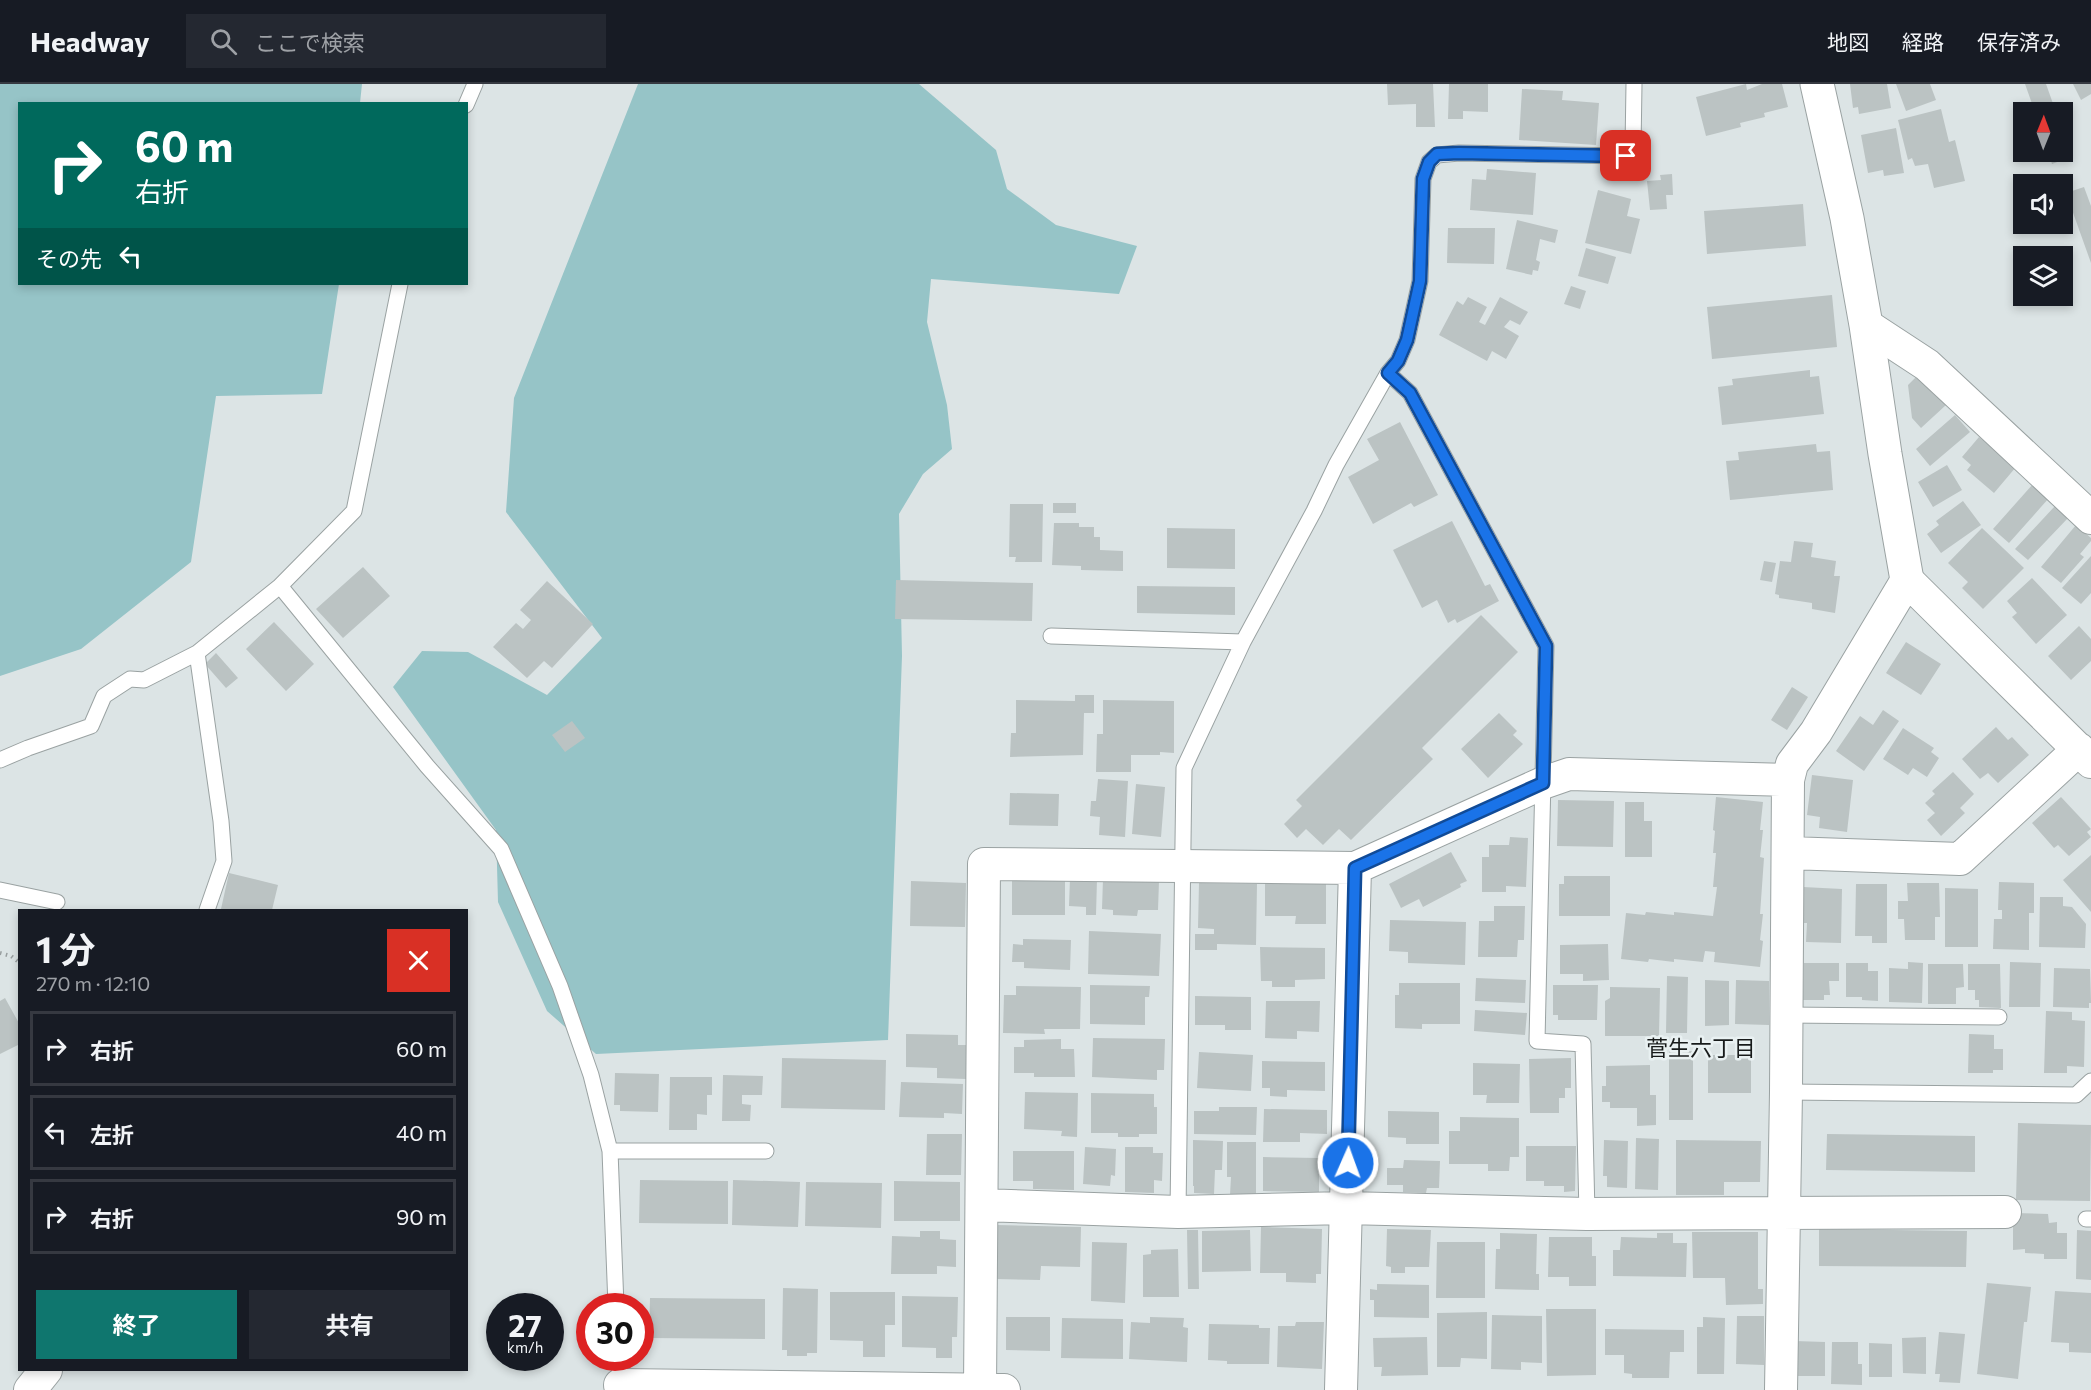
<!DOCTYPE html>
<html lang="ja">
<head>
<meta charset="utf-8">
<style>
  body { margin:0; font-family:Commissioner,"Noto Sans JP",sans-serif; background:#242831; color:#f1f3f6; height:100vh; display:flex; flex-direction:column; font-size:22px; white-space:nowrap }
  * { box-sizing:border-box; margin:0 }
  p { font-size:20px; color:#9ea1a6 }
  .icon { flex:none; width:33px; height:33px; fill:none; stroke:currentColor; stroke-width:2; stroke-linecap:round; stroke-linejoin:round }
  .map { position:relative; flex:1; overflow:hidden }
  .sheet { position:absolute; left:18px; top:825px; width:450px; height:462px; display:flex; flex-direction:column; background:#171b24; border-radius:0px; box-shadow:0 3px 9px #0003 }
  .sheet>* { flex:none }
  .hud { position:absolute; left:18px; top:18px; width:450px; height:183px; border-radius:0px; box-shadow:0 3px 9px #0003; background:#00695c; color:#fff; overflow:hidden }
  .needle { width:39px; rotate:1deg }
  .buttons { position:absolute; left:2013px; top:18px; display:grid; gap:12px }
  .buttons a { display:grid; place-items:center; width:60px; height:60px; border-radius:0px; background:#171b24; box-shadow:0 3px 9px #0003; font-size:30px }
  .speed { position:absolute; left:486px; top:1209px; display:flex; gap:12px; font-size:30px; font-weight:700; text-align:center }
  .speed>* { display:grid; place-content:center; width:78px; height:78px; border-radius:50%; background:#171b24; box-shadow:0 3px 9px #0003; line-height:1 }
  .speed small { font-size:15px; font-weight:400 }
  .speed .limit { border:9px solid #d22; background:#fff; color:#111 }
  .pin { position:absolute; display:grid; place-items:center; width:51px; height:51px; color:#fff; margin:-26px; border-radius:12px; box-shadow:0 3px 9px #0006 }
  .me { position:absolute; width:66px; margin:-33px; rotate:2deg; stroke-linejoin:round; filter:drop-shadow(0 0 4px #0008) }
  .turn { display:flex; align-items:center; gap:21px; height:126px; padding:0 18px; font-size:27px }
  .turn .icon { width:78px; height:78px; stroke-width:2.5 }
  .turn b { display:block; font-size:42px; line-height:51px }
  .then { display:flex; align-items:center; height:57px; padding:0 18px; background:#0003; gap:12px; font-size:22px }
  .round { display:grid; place-items:center; flex:none; width:63px; height:63px; border-radius:0px; background:#242831 }
  .summary { display:flex; align-items:center; justify-content:space-between; height:102px; padding:0 18px }
  h1 { font-size:36px; font-weight:700; line-height:45px }
  .primary-button { display:flex; gap:12px; margin-top:auto; padding:12px 18px }
  .primary-button a { flex:1; height:69px; border-radius:0px; background:#0f766e; color:#fff; font-size:24px; font-weight:700; line-height:69px; text-align:center }
  .primary-button a+a { background:#242831; color:#f1f3f6 }
  ul { padding:0; list-style:none }
  li { display:flex; align-items:center; gap:18px; height:75px; margin:0 12px 9px; padding:0 6px; border:3px solid #363941; border-radius:0px }
  li div { flex:1 }
  li b { display:block; font-size:22px }
  li em { font-style:normal }
  header { display:flex; align-items:center; gap:36px; box-sizing:border-box; height:84px; padding:0 30px; background:#171b24; border-bottom:2px solid #363941 }
  header strong { font-size:28px }
  nav { display:flex; gap:33px; margin-inline-start:auto; font-size:21px }
  .search { width:420px; height:54px; background:#242831; display:flex; align-items:center; gap:15px; box-sizing:border-box; padding:0 21px; border-radius:0px; color:#9ea1a6; font-size:22px }
  .map>svg:first-child { display:block }
  .green { fill:#96c4c7 }
  .building { fill:#bbc3c3 }
  .lines { fill:none; stroke-linecap:round; stroke-linejoin:round }
  .service-casing { stroke:#9aa2a2; stroke-width:17 }
  .minor-casing { stroke:#9aa2a2; stroke-width:34 }
  .tertiary-casing { stroke:#9aa2a2; stroke-width:35 }
  .path { stroke:#989e9f; stroke-width:4; stroke-dasharray:1.5 4.5; stroke-linecap:butt }
  .service { stroke:#fff; stroke-width:15 }
  .minor { stroke:#fff; stroke-width:32 }
  .tertiary { stroke:#fff; stroke-width:33 }
  .route-casing { stroke:#114b97; stroke-width:15 }
  .route { stroke:#1a73e8; stroke-width:10 }
  .labels { text-anchor:middle; stroke-width:5; stroke-linejoin:round; paint-order:stroke }
  .neighbourhood-label { font-size:22px; fill:#171a1a; stroke:#e9f1f2 }
</style>
</head>
<body>
<header>
<strong>Headway</strong>
<div class="search"><svg class="icon" aria-label="search" viewBox="0 0 24 24"><circle cx="10" cy="10" r="6"/><path d="M15 15l6 6"/></svg>ここで検索</div>
<nav><a>地図</a><a>経路</a><a>保存済み</a></nav>
</header>
<div class="map">
<svg width="2091" height="1306" viewBox="0 0 2091 1306">
  <rect width="100%" height="100%" fill="#dce4e5"/>
  <path class="green" d="M0,0H362L360,19L20,20V200H339L322,310L216,312L191,478L81,565L0,592Z
    M638,0H919L996,66L1007,105L1056,141L1137,162L1119,210L931,195L927,238L947,321L952,365L923,390L899,430L902,572L888,956L596,970L547,927L498,818L496,746L393,603L422,567L468,568L547,611L602,554L506,428L514,314Z"/>
  <path class="building" d="M1387,0H1433L1435,43H1416V20L1388,21Z
    M1449,0H1488V28L1463,27V35H1448Z
    M1746,0L1747,6L1762,0H1782L1788,23L1764,29L1765,33L1740,39L1741,43L1706,52L1696,13Z
    M1850,0H1887L1891,24L1859,30L1858,23L1853,24Z
    M1896,0H1930L1936,16L1906,27Z
    M2025,0H2046L2056,28H2035Z
    M2073,0H2091V10L2081,16Z
    M1522,5L1563,7L1562,16L1599,19L1596,61L1519,56Z
    M1941,25L1949,58L1955,56L1965,97L1934,104L1928,80L1915,82L1912,74L1908,76L1898,36Z
    M1896,44L1904,89L1884,92L1883,86L1868,89L1861,51Z
    M2063,49L2071,73L2052,80L2048,68H2062Z
    M1487,85L1536,89L1533,131L1470,126L1472,95L1486,96Z
    M1672,90L1673,111H1666L1667,125L1650,126L1647,97L1661,96L1660,91Z
    M2084,103L2091,122V179L2066,109Z
    M1598,106L1631,115L1627,132L1640,135L1631,170L1585,159Z
    M1803,120L1806,162L1707,170L1704,127Z
    M1517,136L1558,146L1555,159L1540,155L1536,176L1540,178L1538,187L1533,186L1532,191L1506,185Z
    M1448,144H1495L1494,180L1447,179Z
    M1586,164L1616,173L1608,200L1578,192Z
    M1571,202L1586,207L1580,225L1564,220Z
    M1832,211L1837,263L1712,275L1707,223Z
    M1468,213L1487,223L1479,238L1485,241L1500,213L1528,228L1520,241L1510,236L1504,243L1519,252L1506,275L1492,267L1487,277L1439,251L1457,217L1463,221Z
    M1810,286V293L1819,292L1824,330L1722,341L1718,303L1733,301L1732,295Z
    M1919,290L1946,321L1921,344L1912,334L1908,301Z
    M1955,331L1970,348L1930,382L1916,365Z
    M1400,338L1438,411L1414,423L1411,419L1373,440L1348,393L1379,376L1367,355Z
    M1979,353L2016,383L1994,409L1967,386L1971,381L1962,373Z
    M1816,360L1817,368L1830,367L1833,406L1730,416L1726,377L1739,376L1738,368Z
    M1947,381L1962,406L1933,423L1918,398Z
    M2033,400L2049,414L2009,459L1993,445Z
    M1963,417L1981,441L1941,469L1927,450L1939,441L1936,437Z
    M1053,419H1076V429H1053Z
    M1010,420H1043L1042,478H1015L1016,473H1009Z
    M2055,422L2068,434L2028,476L2015,465Z
    M1452,437L1485,502L1490,500L1499,517L1457,539L1455,535L1448,539L1437,516L1422,524L1393,466Z
    M1054,439H1079V443H1094V453H1100V466L1123,467V487L1081,486V482L1052,481Z
    M2076,441L2091,454V457L2080,470L2084,473L2061,499L2041,483Z
    M1167,444L1235,445V485L1167,484Z
    M1982,444L2024,484L1983,525L1962,504L1968,498L1948,479Z
    M1794,457L1813,459L1811,473L1836,477L1834,492H1840L1835,529L1812,525V519L1779,514V511L1775,510L1780,477L1791,478Z
    M2091,472V509L2081,520L2062,504Z
    M1764,477L1776,479L1772,498L1760,496Z
    M363,483L390,512L343,554L316,525Z
    M2032,494L2067,531L2036,560L2012,533L2017,529L2007,517Z
    M896,496L1033,499L1032,537L895,535Z
    M547,497L593,540L552,584L544,577L527,594L493,563L516,539L523,545L531,536L520,526Z
    M1137,502L1235,503V531L1137,529Z
    M1481,531L1518,568L1422,664L1433,675L1351,756L1339,745L1323,761L1306,745L1297,754L1284,740L1302,722L1296,716Z
    M274,538L314,580L286,607L246,565Z
    M2079,542L2091,555V577L2071,596L2048,572Z
    M1906,558L1941,580L1921,611L1886,589Z
    M216,569L238,594L226,604L205,580Z
    M1792,603L1808,613L1787,646L1771,636Z
    M1075,611H1094V629H1084L1083,671L1010,673L1011,649H1016V616L1075,617Z
    M1103,616L1174,617V669L1160,668V671H1131V688H1096L1097,650H1103Z
    M1883,626L1899,637L1864,687L1836,667L1860,632L1873,641Z
    M1499,629L1517,647L1513,651L1523,660L1488,694L1461,665Z
    M572,637L585,654L565,668L552,651Z
    M1996,643L2008,656L2012,653L2029,671L1998,699L1988,689L1980,695L1962,675Z
    M1903,644L1934,664L1931,668L1939,674L1927,693L1913,684L1908,691L1883,675Z
    M1953,688L1974,710L1960,724L1965,729L1941,752L1927,736L1935,729L1925,719L1935,710L1932,707Z
    M1812,691L1853,696L1847,748L1819,744L1820,733L1807,731Z
    M1098,695L1128,697L1125,753L1099,751L1100,733L1090,732L1091,717H1096Z
    M1136,700L1165,703L1161,753L1132,750Z
    M1010,709L1059,710L1058,742L1009,741Z
    M1716,713L1763,718L1760,746H1763L1760,773L1764,774L1760,830H1763L1760,856L1763,857L1760,883L1714,878L1715,868L1705,867L1703,878L1674,875V878L1649,875L1648,878L1621,875L1626,829L1645,831L1646,828L1674,831V828L1713,832L1717,803H1713L1716,769H1713L1715,747L1713,746Z
    M2061,713L2091,745L2087,748L2091,753L2069,772L2058,761L2054,764L2032,739Z
    M1558,716L1614,717L1613,763L1557,762Z
    M1625,718H1644V737H1652V773H1625Z
    M1510,753L1528,754L1526,803L1506,802V808H1482V773H1489V761H1509Z
    M1451,768L1467,797L1460,800L1461,803L1423,823L1419,815L1401,824L1389,800Z
    M2091,771V828L2063,796Z
    M229,789L278,801L272,826L221,825Z
    M1564,792H1610V832H1559V800H1564Z
    M1070,794L1097,795L1096,831H1086V823L1069,822Z
    M1103,795L1159,797L1158,826H1138L1137,832L1113,831V826L1102,825Z
    M1012,796H1065V831H1012Z
    M911,797L966,799L965,843L910,842Z
    M1265,797H1326V840H1295L1296,832H1265Z
    M1999,798L2034,799V829H2029V866L1993,865L1994,835H2002V826H1998Z
    M1199,799L1257,800L1256,861L1217,860V866H1195V850H1214V845L1198,844Z
    M1907,799H1939L1940,833H1935V856H1905L1904,835H1898V817H1908Z
    M1856,800H1887V859H1872V852H1855Z
    M1803,803L1842,805L1841,859L1806,858L1807,839H1803Z
    M1945,804L1978,805V863H1945Z
    M2040,813H2063V822L2072,823L2086,840L2085,864L2039,863Z
    M1494,822H1525L1524,856H1518L1517,873H1478L1479,837H1494Z
    M1390,836L1466,838L1465,881L1408,879V868L1389,867Z
    M1089,847L1161,850L1159,892L1088,890Z
    M1023,855L1071,856L1070,886L1024,884V878H1012L1013,860L1023,861Z
    M1608,860L1609,896L1583,897V890H1560V861Z
    M1260,863L1325,864V895L1295,896V903H1272V897H1261Z
    M1908,878L1923,879L1922,919L1889,918V884L1908,885Z
    M2010,878L2041,879L2040,923H2009Z
    M1804,879H1839V897H1829L1830,911H1824V916H1803Z
    M1846,879H1868V887H1878V917L1862,916V913H1846Z
    M1928,880H1963L1964,903L1956,904V920H1928Z
    M1968,880H2000L2001,924L1979,923V916H1975V906H1968Z
    M2054,884L2090,885L2091,919H2089V924L2053,923Z
    M1667,892L1688,893L1687,949H1666Z
    M1476,894L1526,896L1525,919L1475,917Z
    M1705,896L1729,897V941L1705,942Z
    M1736,896L1769,897V941L1735,940Z
    M1399,899H1460V940H1422V945L1395,944V911H1399Z
    M1090,901L1150,902L1149,913H1145V941L1090,940Z
    M1553,901H1598L1597,936H1558V931H1553Z
    M1016,902L1081,903L1080,945H1044L1045,950L1003,949L1004,911H1016Z
    M1610,903L1660,904L1659,952H1605V917L1610,914Z
    M1195,912L1251,913V946H1225V941H1195Z
    M5,914L20,941V960L0,970V917Z
    M1266,917H1320L1319,948L1297,947V955L1265,954Z
    M1475,926L1527,929L1525,951L1474,947Z
    M2046,927L2072,928V936L2085,937L2084,983L2067,982V989H2044Z
    M906,950L958,951V961H966V995L937,994V984L906,983Z
    M1969,950L1994,951V965H2003V986H1993V989H1968Z
    M1093,954L1165,955L1164,986H1157V996L1092,993Z
    M1061,955V965H1074L1075,993H1034V989H1014V963H1024V956Z
    M1669,967H1693V1036H1669Z
    M1199,968L1253,971L1251,1007L1197,1004Z
    M1708,971H1751V1009H1708Z
    M782,974L886,976L885,1026L781,1024Z
    M1571,974V1004H1565V1014H1559V1029H1530L1529,975Z
    M1262,977L1325,978V1007L1287,1006V1013L1270,1012V1004H1262Z
    M1473,979L1520,980L1519,1019H1486L1487,1011H1473Z
    M1650,981V1011H1656V1041L1637,1042V1024H1610V1018H1602V1002H1606V982Z
    M615,989L659,990L658,1028L620,1027V1021H614Z
    M723,991L763,992L762,1011H742V1020L751,1021L750,1037H722Z
    M670,993H712V1011H707V1031L697,1030V1046H669Z
    M901,998L963,1000L962,1030L944,1029V1034L899,1033Z
    M1025,1008L1078,1009L1077,1053L1061,1052L1062,1047L1024,1045Z
    M1091,1009L1154,1010V1023H1157V1050H1139V1053H1118V1049H1091Z
    M1219,1023H1257L1256,1051L1194,1050V1027H1219Z
    M1264,1025L1327,1026V1050L1300,1049V1058H1263Z
    M1388,1027L1439,1028V1060H1406V1054L1388,1053Z
    M1460,1033L1519,1034V1073H1510L1509,1087H1488V1080H1449V1047H1460Z
    M2018,1039L2091,1041L2090,1117L2016,1116Z
    M927,1050H962L961,1091H926Z
    M1827,1050L1975,1052V1088L1826,1086Z
    M1636,1054L1659,1055L1658,1106L1635,1105Z
    M1193,1056L1223,1057L1222,1086H1215L1214,1110L1194,1109V1102H1193Z
    M1604,1056L1628,1057L1627,1104L1607,1103V1092H1603Z
    M1676,1056L1761,1057L1760,1098H1724V1111H1676Z
    M1227,1058H1256V1111H1230L1231,1093H1227Z
    M1526,1062H1576L1575,1107L1564,1108V1102H1544V1097H1526Z
    M1085,1063L1116,1065L1115,1092L1111,1091L1110,1102L1083,1100Z
    M1125,1063H1153V1069H1163L1162,1097L1154,1096V1109L1125,1108Z
    M1013,1067H1074V1106L1033,1105V1097H1013Z
    M1263,1073L1319,1074V1108L1263,1107Z
    M1404,1076L1440,1077L1439,1104H1427L1426,1109L1403,1108V1101H1387V1084H1403Z
    M640,1096L728,1097V1140L639,1139Z
    M733,1096L800,1098L798,1143L732,1141Z
    M894,1097L960,1098V1137H894Z
    M806,1098L882,1099L881,1144L805,1142Z
    M2013,1129L2048,1130L2049,1139L2057,1138V1149H2067V1175H2044V1170L2025,1169V1165L2013,1166Z
    M997,1141L1081,1143L1080,1183L1041,1182L1040,1196L995,1195Z
    M1261,1143L1322,1145L1321,1190H1316V1199L1286,1198V1189H1260Z
    M1387,1145L1431,1146L1429,1183H1405V1189H1391V1183L1386,1182Z
    M1819,1145L1967,1147L1966,1183L1819,1182Z
    M1187,1146H1198L1199,1205H1188Z
    M1250,1146L1251,1187L1202,1188V1147Z
    M2077,1146L2091,1147V1196L2076,1195Z
    M920,1147H940V1155L956,1156V1183L937,1182V1190H891L892,1152L920,1153Z
    M1692,1148H1758V1205H1763V1220L1726,1221L1725,1194H1693Z
    M1500,1149L1537,1150L1536,1190H1539V1206L1495,1205L1496,1165H1500Z
    M1657,1149H1673V1159H1687L1686,1193L1613,1192V1166H1620L1621,1153L1657,1154Z
    M1549,1153H1592V1172H1596V1202H1569V1193H1548Z
    M1092,1158L1127,1159L1125,1219L1091,1217Z
    M1437,1158H1485V1214H1436Z
    M1178,1165L1179,1213H1143V1171L1151,1170V1166Z
    M1987,1199L2031,1203L2027,1238H2024L2018,1295L1977,1290Z
    M1377,1200L1429,1201V1234L1374,1233V1216H1370V1205L1377,1206Z
    M783,1204L818,1205L817,1269H807V1272H787V1266H782Z
    M2055,1207L2091,1209V1269L2069,1268V1259L2051,1258Z
    M830,1208H895V1241H885V1273H863V1257L830,1256Z
    M902,1212L958,1213L957,1253H952V1274H936V1264L902,1263Z
    M650,1214L765,1215V1255L649,1254Z
    M1546,1225H1596V1291L1547,1292Z
    M1487,1228V1275L1461,1274L1460,1283H1437V1229Z
    M1492,1231L1542,1232V1279L1521,1278V1286L1491,1285Z
    M1737,1232H1764V1281L1736,1280Z
    M1006,1233H1050V1267L1006,1266Z
    M1150,1233L1184,1234L1183,1243L1188,1244L1187,1278L1129,1275L1131,1238L1150,1239Z
    M1703,1233L1725,1234L1724,1290H1697V1243H1703Z
    M1062,1234L1123,1235V1275L1061,1274Z
    M1296,1238H1324L1322,1285L1277,1283L1278,1242H1295Z
    M1209,1240L1259,1241V1244H1270L1269,1280H1227V1277L1208,1276Z
    M1605,1245L1684,1246V1268H1670L1669,1294H1632V1290L1624,1289V1271H1605Z
    M1939,1248L1965,1250L1960,1299L1939,1298L1940,1290H1935Z
    M1427,1253L1428,1291L1381,1292L1382,1283H1374L1373,1254Z
    M1926,1253V1290L1903,1289L1902,1254Z
    M1795,1257L1825,1258V1292H1795Z
    M1832,1258H1858V1280H1862V1301L1831,1300Z
    M1869,1259L1892,1260V1293H1869Z"/>
  <g class="lines">
    <g class="service-casing">
      <path id="service" d="M466,21L475,0
        M400,200L354,427L280,502L427,682L501,765L560,902L591,991L610,1067L616,1222
        M1388,289L1410,309L1546,562L1537,957L1583,960L1587,1130
        M1051,552L1243,558
        M0,676L28,664L91,642L104,612L130,595L144,596L197,569
        M0,806L57,818
        M207,826L224,777L221,737L197,569L280,502
        M1786,931L1999,933
        M1786,1008L2076,1011L2091,997
        M610,1067H766
        M1178,1128L1184,684L1243,558L1314,427L1336,381L1388,289L1398,277L1407,256L1420,197L1423,95L1429,78L1437,71L1459,69L1626,72L1633,64L1634,0
        M2086,1135H2091
        M619,1274L620,1306"/>
    </g>
    <g class="minor-casing">
      <path id="minor" d="M1866,241L1927,281L2091,434
        M1789,769L1960,775L2079,665
        M982,1121L1178,1128L1346,1124L1587,1130L2005,1128
        M620,1301L1004,1306
        M30,1306L46,1286
        M980,1306L984,780L1355,784L1543,699L1569,690L1788,696
        M1341,1306L1355,784
        M1781,1306L1786,1008L1788,696L1792,680L1816,648L1907,496L2091,678"/>
    </g>
    <g class="tertiary-casing">
      <path id="tertiary" d="M1817,0L1847,134L1866,241L1885,370L1907,496"/>
    </g>
    <path class="path" d="M0,869L11,872L20,879"/>
    <use href="#service" class="service"/>
    <use href="#minor" class="minor"/>
    <use href="#tertiary" class="tertiary"/>
  </g>
  <g class="lines">
    <g class="route-casing">
      <path id="route" d="M1348,1079L1355,784L1543,699L1546,562L1410,309L1388,289L1398,277L1407,256L1420,197L1423,95L1429,78L1437,70L1459,69L1626,72"/>
    </g>
    <use href="#route" class="route"/>
  </g>
  <g class="labels">
    <g class="neighbourhood-label">
      <text x="1701" y="972">菅生六丁目</text>
    </g>
  </g>
</svg>
<div class="buttons">
<a><svg class="needle" viewBox="-14 -14 28 28"><path d="M0-13l5 13h-10z" fill="#e53935"/><path d="M0 13l5-13h-10z" fill="#9ea1a6"/></svg></a>
<a><svg class="icon" aria-label="sound" viewBox="0 0 24 24"><path d="M4 9h4l5-4v14l-5-4H4zM17 9q2 3 0 6"/></svg></a>
<a><svg class="icon" aria-label="layers" viewBox="0 0 24 24"><path d="M12 4l9 5-9 5-9-5zM3 14l9 5 9-5"/></svg></a>
</div>
<div class="speed"><div>27<small>km/h</small></div><div class="limit">30</div></div>
<div class="pin" style="left:1626px;top:72px;background:#d93025"><svg class="icon" aria-label="arrive" viewBox="0 0 24 24"><path d="M6 21V4h12l-3 4 3 4H6"/></svg></div>
<svg class="me" style="left:1348px;top:1079px" viewBox="-20 -20 40 40"><circle r="17" fill="#1a73e8" stroke="#fff" stroke-width="3"/><path d="M0-11L8 9 0 5-8 9z" fill="#fff"/></svg>
<div class="hud">
<div class="turn"><svg class="icon" aria-label="right" viewBox="0 0 24 24"><path d="M7 20v-9h11M14 6l5 5-5 5"/></svg><div><b>60 m</b>右折</div></div>
<div class="then">その先<svg class="icon" aria-label="left" viewBox="0 0 24 24"><path d="M17 20v-9H6M10 6l-5 5 5 5"/></svg></div>
</div>
<section class="sheet">
<div class="summary"><div><h1>1 分</h1><p>270 m · 12:10</p></div><a class="round" style="background:#d93025;color:#fff"><svg class="icon" aria-label="close" viewBox="0 0 24 24"><path d="M6 6l12 12M18 6L6 18"/></svg></a></div>
<ul>
<li><svg class="icon" aria-label="right" viewBox="0 0 24 24"><path d="M7 20v-9h11M14 6l5 5-5 5"/></svg><div><b>右折</b></div><em>60 m</em></li>
<li><svg class="icon" aria-label="left" viewBox="0 0 24 24"><path d="M17 20v-9H6M10 6l-5 5 5 5"/></svg><div><b>左折</b></div><em>40 m</em></li>
<li><svg class="icon" aria-label="right" viewBox="0 0 24 24"><path d="M7 20v-9h11M14 6l5 5-5 5"/></svg><div><b>右折</b></div><em>90 m</em></li>
</ul>
<div class="primary-button"><a>終了</a><a>共有</a></div>
</section>
</div>
</body>
</html>
